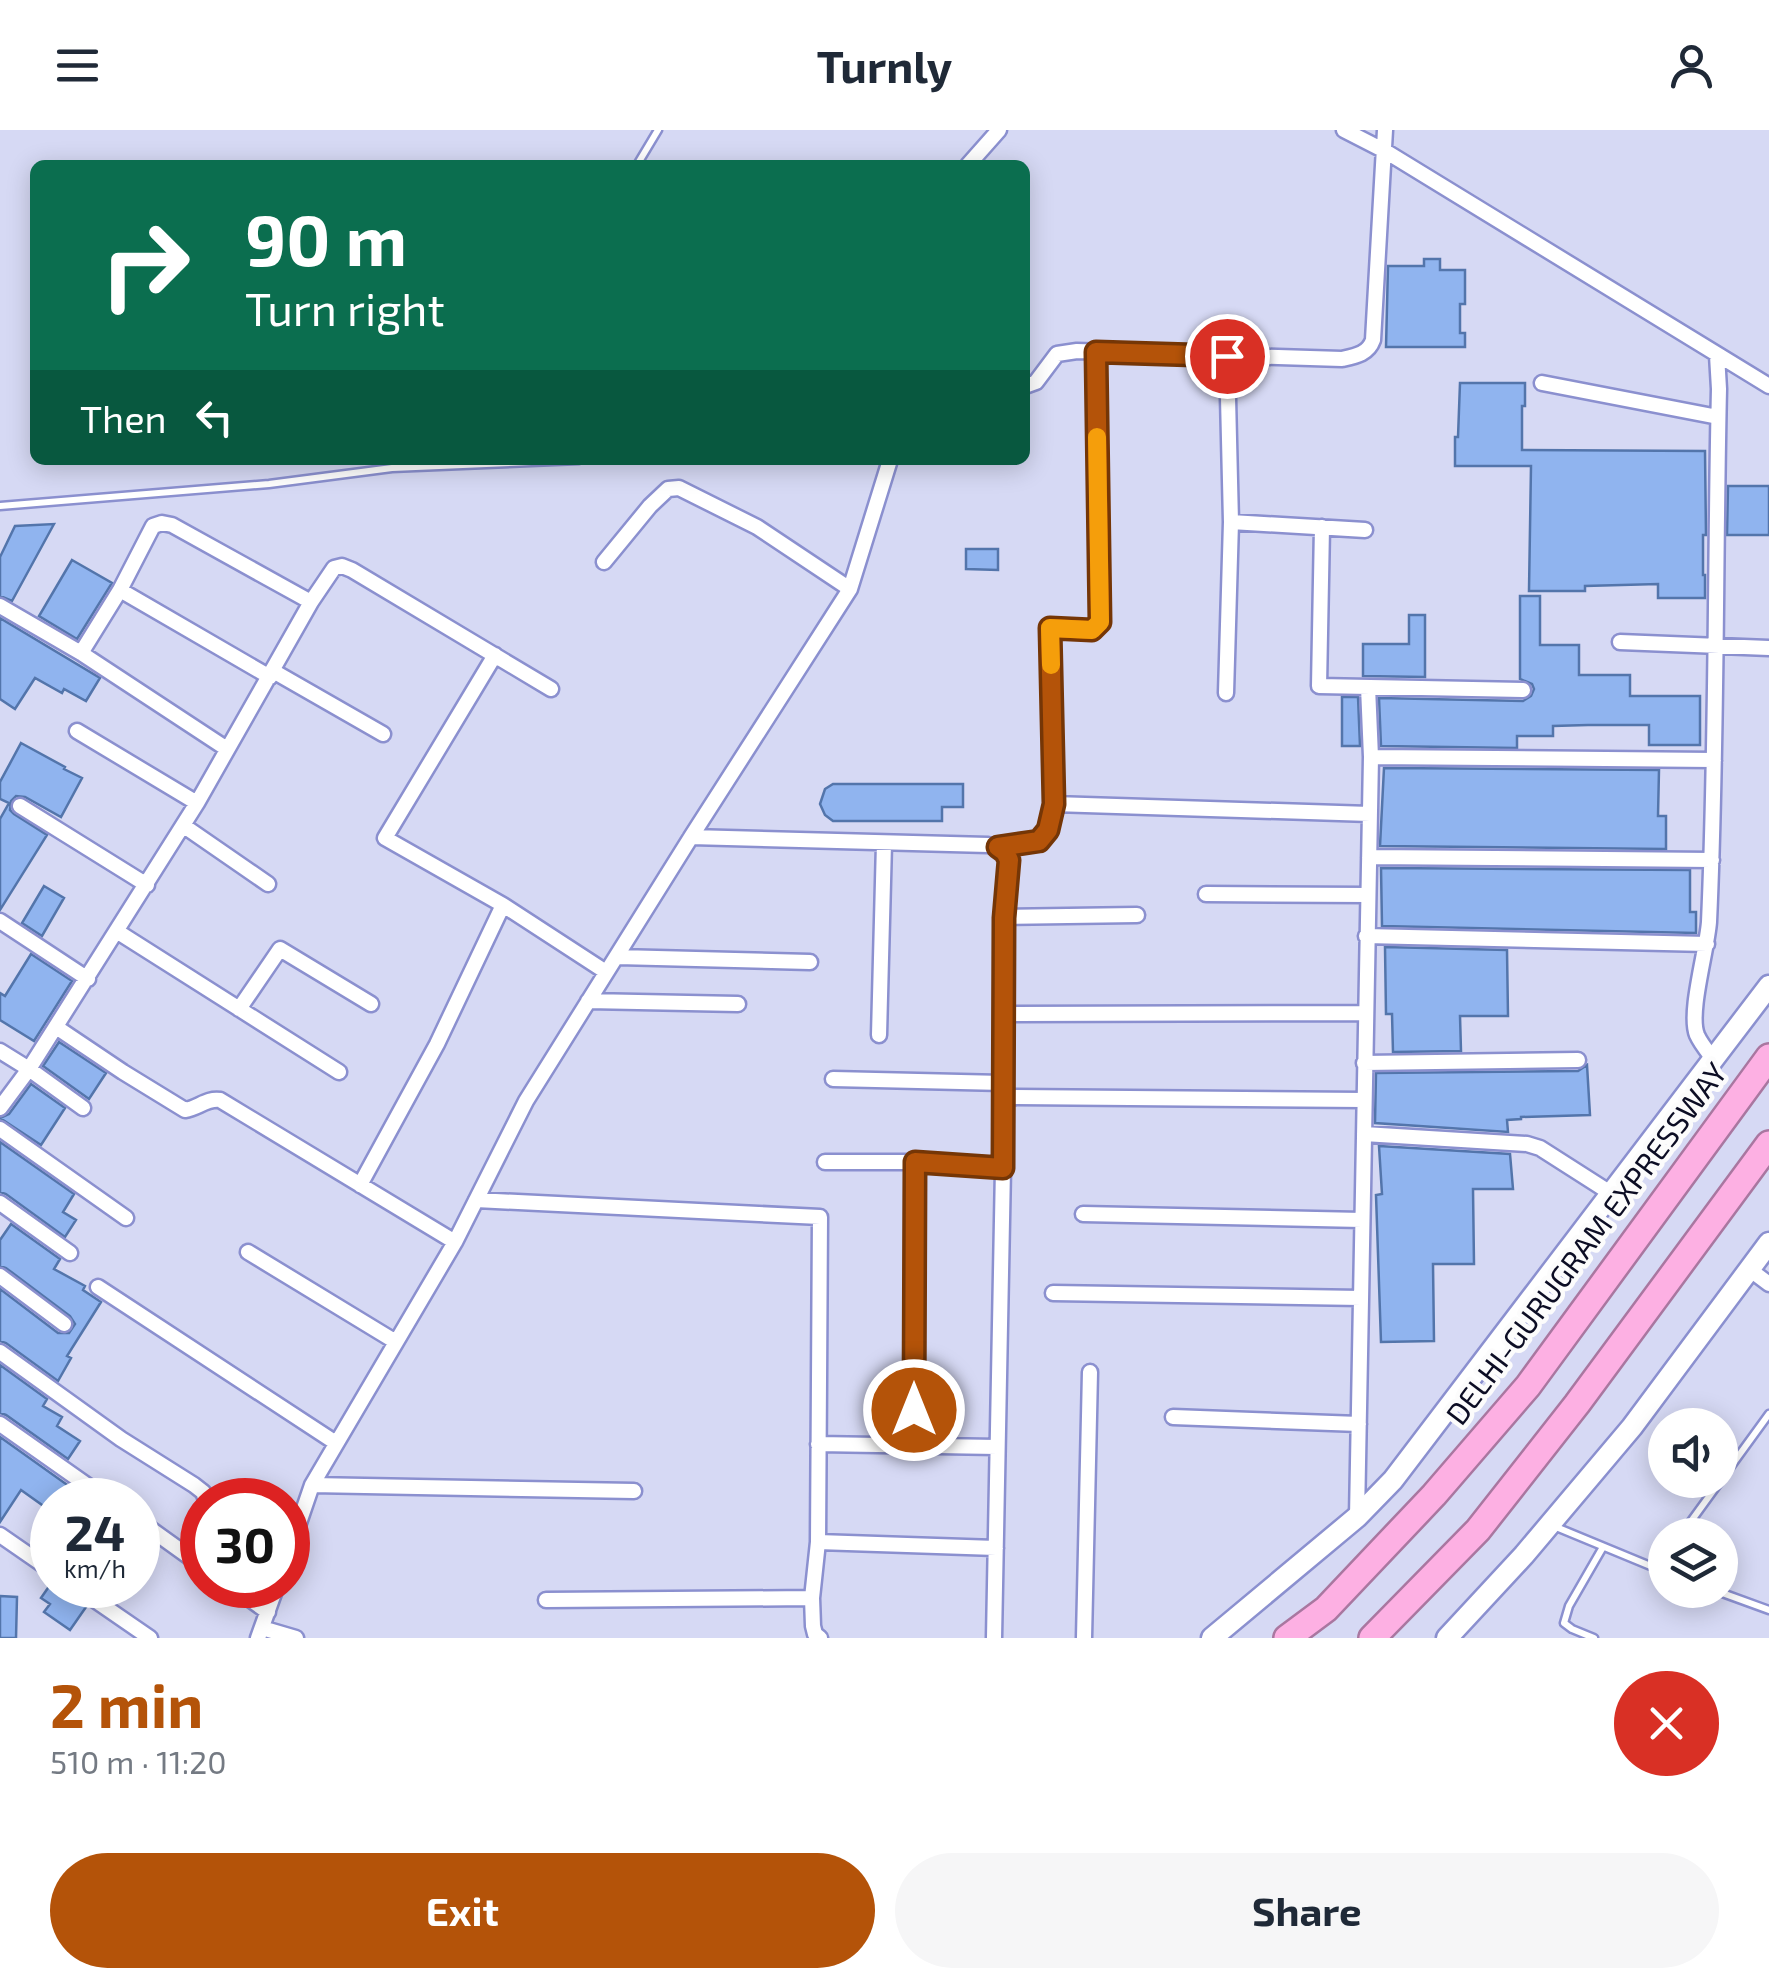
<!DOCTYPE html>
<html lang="en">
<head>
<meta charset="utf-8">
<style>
  body { margin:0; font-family:"Exo 2",sans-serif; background:#f6f6f7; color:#1f2937; height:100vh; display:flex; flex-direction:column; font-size:38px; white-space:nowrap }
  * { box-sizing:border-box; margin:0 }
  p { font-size:32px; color:#747a83 }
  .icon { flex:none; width:55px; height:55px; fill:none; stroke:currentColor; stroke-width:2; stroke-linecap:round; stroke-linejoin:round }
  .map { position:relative; height:1508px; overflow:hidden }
  .sheet { display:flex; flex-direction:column; background:#fff; flex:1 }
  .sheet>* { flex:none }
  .banner { position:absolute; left:30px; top:30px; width:1000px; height:305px; border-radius:15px; box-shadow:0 5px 25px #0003; background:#0b6e4f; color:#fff; overflow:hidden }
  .buttons { position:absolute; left:1648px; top:1278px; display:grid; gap:20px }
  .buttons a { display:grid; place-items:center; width:90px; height:90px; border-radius:50%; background:#fff; box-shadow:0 5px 25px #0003; font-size:50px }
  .speed { position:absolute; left:30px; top:1348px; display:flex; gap:20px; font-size:50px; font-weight:700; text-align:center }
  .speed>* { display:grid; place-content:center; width:130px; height:130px; border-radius:50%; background:#fff; box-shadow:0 5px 25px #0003; line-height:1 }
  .speed small { font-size:25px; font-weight:400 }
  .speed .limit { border:15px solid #d22; background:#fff; color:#111 }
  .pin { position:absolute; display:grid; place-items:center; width:85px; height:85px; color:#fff; margin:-42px; border:5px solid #fff; border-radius:50%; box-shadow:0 2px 10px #0007 }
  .me { position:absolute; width:110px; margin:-55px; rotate:0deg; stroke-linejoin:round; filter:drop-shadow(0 0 8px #0008) }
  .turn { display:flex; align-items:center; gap:35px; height:210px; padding:0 50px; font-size:45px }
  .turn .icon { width:130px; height:130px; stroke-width:2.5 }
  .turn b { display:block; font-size:70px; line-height:85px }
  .then { display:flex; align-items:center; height:95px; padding:0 50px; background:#0003; gap:20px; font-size:38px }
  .round { display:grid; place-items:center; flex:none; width:105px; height:105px; border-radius:52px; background:#f6f6f7 }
  .summary { display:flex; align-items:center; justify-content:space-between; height:170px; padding:0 50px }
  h1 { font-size:60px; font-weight:700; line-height:75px; color:#b45309 }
  .action { display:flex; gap:20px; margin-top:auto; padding:20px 50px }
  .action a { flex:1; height:115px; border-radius:60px; background:#b45309; color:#fff; font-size:40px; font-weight:700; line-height:115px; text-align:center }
  .action a+a { background:#f6f6f7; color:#1f2937 }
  header { display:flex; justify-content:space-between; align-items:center; height:130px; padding:0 50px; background:#fff; font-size:45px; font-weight:700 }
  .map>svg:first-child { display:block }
  .building { fill:#90b4ef; stroke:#5375ab; stroke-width:2.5 }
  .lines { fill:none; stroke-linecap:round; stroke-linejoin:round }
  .service-casing { stroke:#8b90cf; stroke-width:11 }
  .minor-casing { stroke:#8b90cf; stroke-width:19 }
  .secondary-casing { stroke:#8b90cf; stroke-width:25 }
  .motorway-casing { stroke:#a977a0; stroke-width:30 }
  .service { stroke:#fff; stroke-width:6 }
  .minor { stroke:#fff; stroke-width:14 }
  .secondary { stroke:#fff; stroke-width:20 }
  .motorway { stroke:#fdb0e3; stroke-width:25 }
  .route-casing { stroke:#753606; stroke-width:25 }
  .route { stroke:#b45309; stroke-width:18 }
  .slow { stroke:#f59e0b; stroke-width:18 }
  .labels { text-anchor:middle; stroke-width:9; stroke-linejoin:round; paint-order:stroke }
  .street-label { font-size:30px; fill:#0c0d24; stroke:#fcfcfc }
</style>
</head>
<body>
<header><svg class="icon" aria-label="menu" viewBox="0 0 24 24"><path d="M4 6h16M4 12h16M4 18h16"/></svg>Turnly<svg class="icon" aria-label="person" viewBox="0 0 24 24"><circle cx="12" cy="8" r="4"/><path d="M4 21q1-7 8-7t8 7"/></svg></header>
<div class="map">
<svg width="1769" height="1508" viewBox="0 0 1769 1508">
  <rect width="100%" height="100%" fill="#d6d9f4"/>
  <path class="building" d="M1424,129H1440V140H1465V174H1460V203H1465V217H1386L1388,136H1424Z
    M1460,253H1525V276H1522V320L1705,321L1706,405H1703V445H1705V468H1658V454L1585,456V461H1529L1531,336H1455V307H1458Z
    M1728,356H1769V405H1727Z
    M54,394L12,471L0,466V427L15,396Z
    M966,419H998V440L966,439Z
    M72,430L112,453L77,509L39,486Z
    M1520,466H1540V515H1579V545H1630V566H1700V615H1649V595H1588L1553,596V606H1517V618L1381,616L1379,568L1523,571L1531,566L1534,559L1532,554L1520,549Z
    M1409,485H1425V547L1363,546V514H1409Z
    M0,488L100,548L86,571L64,559L62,563L35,548L15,579L0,569Z
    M1342,567H1358L1360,616H1342Z
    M21,613L65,637L64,639L82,648L61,687L25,667L16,666L11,671L10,680L14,684L47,705L0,780V689L9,673L0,669V652Z
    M1384,638L1659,640L1658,686H1666V719L1380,716Z
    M833,654H963V677H942V691H833L825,685L820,674L825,659Z
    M1381,738L1690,740V782H1696V803L1382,796Z
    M44,756L64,768L42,806L22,793Z
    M1385,817L1507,820L1508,886H1460L1461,921L1393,922L1392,884H1386Z
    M31,824L72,851L34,911L0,890V863L5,866Z
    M59,912L106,943L89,969L43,936Z
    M1587,935L1590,985L1521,987V989L1507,990L1508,1002L1375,993L1376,943L1578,941Z
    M31,954L65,978L41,1015L0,988L9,984Z
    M0,1012L74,1064L63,1082L76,1090L65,1107L6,1064L0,1062Z
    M1379,1016L1510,1024L1513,1059H1473L1474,1134H1433L1434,1211L1381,1212L1376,1065L1382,1064Z
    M11,1094L60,1129L54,1139L85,1156L83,1160L101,1172L67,1226L71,1228L58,1251L6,1213L0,1211V1159L58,1203H69L75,1194L70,1186L6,1138L0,1136V1110Z
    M0,1235L47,1269L43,1276L62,1287L57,1296L80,1311L68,1329L6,1285L0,1283Z
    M0,1307L80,1364L76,1370H52V1382L21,1360L0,1392Z
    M50,1455H62L66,1463L86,1477L70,1500L44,1482L50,1474L41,1468Z
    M0,1466L17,1467L16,1508H0Z"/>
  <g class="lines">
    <g class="service-casing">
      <path id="service" d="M637,35L658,0
        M0,376L269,354L392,338L579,330
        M1556,1397L1665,1442
        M1681,1405L1769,1284
        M1714,1460L1769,1480
        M1594,1508L1572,1499L1564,1493L1569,1476L1603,1417"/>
    </g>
    <g class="minor-casing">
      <path id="minor" d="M1344,0L1385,21L1769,256
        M968,35L999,0
        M1542,253L1718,287
        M1025,256L1036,252L1057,224L1077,221L1342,229C1356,226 1368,224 1373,210L1385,0
        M1231,392L1365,400
        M1322,397L1319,556L1523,560
        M604,432L650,376L668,359L679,358L757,397L850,459
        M120,460L270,547
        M0,476L81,523L227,619
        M1620,512L1769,518
        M81,523L120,460L153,396L162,393L172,395L311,472
        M495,525L385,708L503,775L606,842
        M273,541L383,604
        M1226,563L1231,392L1227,226
        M77,601L197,673
        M1371,627L1714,630
        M1054,674L1370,684
        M20,676L147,755
        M184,696L268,754
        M691,707L988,715C999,717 1004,720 1009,730L1003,787V1038L994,1508
        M998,717L1039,711L1048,700L1054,674L1050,498L1092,501L1100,492L1096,222
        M1369,727L1712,730
        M1206,764L1368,765
        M1003,787L1137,785
        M0,791L88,849
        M118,802L339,942
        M1366,806L1707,814
        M618,827L810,832
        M588,871L738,874
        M239,879L280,819L371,874
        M1003,884L1366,883
        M56,897L123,942L185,980C198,978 207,968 220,970L455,1112
        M879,905L884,713
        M0,921L29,939L83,978
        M1714,930C1708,922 1701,914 1697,905C1688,883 1707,820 1709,792C1717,615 1715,437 1719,259L1717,225
        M1364,933L1578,930
        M833,949L1003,953
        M1003,967L1364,970
        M0,978L29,939L197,673L311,472L334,438L342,436L352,440L551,559
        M0,999L126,1088
        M1364,1004L1527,1014L1540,1018L1612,1064
        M825,1032H915L1003,1038
        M360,1055L437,914L503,775
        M476,1070L820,1087L818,1412L812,1468L813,1496L815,1504L820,1508
        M0,1073L70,1123
        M1083,1084L1362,1090
        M248,1122L396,1212
        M1749,1139L1769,1154
        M0,1146L64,1194
        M98,1157L336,1313
        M1053,1163L1361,1168
        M0,1222L121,1309L194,1355L203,1362L206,1370
        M1173,1287L1359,1294
        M0,1294L108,1370
        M818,1314L997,1317
        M914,1316L915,1032
        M312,1355L634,1361
        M1357,1387L1371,627L1368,557
        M138,1390L202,1436
        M0,1405L52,1441
        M818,1412L996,1418
        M186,1424L202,1387
        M288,1425L312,1355L455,1112L526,971L691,707L850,459L890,330
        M73,1455L150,1508
        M230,1455L268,1482
        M546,1470L812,1468
        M262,1498L296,1508
        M258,1508L277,1455
        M1084,1508L1090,1242"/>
    </g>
    <g class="secondary-casing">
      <path id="secondary" d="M1212,1508L1357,1387L1393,1350L1769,856
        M1447,1508L1524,1425L1632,1297L1769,1113"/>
    </g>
    <g class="motorway-casing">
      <path id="motorway" d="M1287,1508L1326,1479L1434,1365L1528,1256L1769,927
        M1372,1508L1478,1400L1577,1274L1769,1014"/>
    </g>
    <use href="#service" class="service"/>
    <use href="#minor" class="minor"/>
    <use href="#secondary" class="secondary"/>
    <use href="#motorway" class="motorway"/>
  </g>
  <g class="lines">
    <g class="route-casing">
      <path id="route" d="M914,1280L915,1032L1003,1038L1004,788L1009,730L1005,722L998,717L1039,711L1048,700L1054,674L1050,498L1092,500L1100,492L1096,222L1227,226"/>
    </g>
    <use href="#route" class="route"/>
    <path class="slow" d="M1051,535L1050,498L1092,500L1100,492L1097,307"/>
  </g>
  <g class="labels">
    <g class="street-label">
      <text transform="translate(1587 1114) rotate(-53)" y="10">DELHI-GURUGRAM EXPRESSWAY</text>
    </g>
  </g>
</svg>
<div class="buttons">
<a><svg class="icon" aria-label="sound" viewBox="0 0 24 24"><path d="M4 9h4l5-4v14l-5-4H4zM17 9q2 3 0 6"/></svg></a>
<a><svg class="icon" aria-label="layers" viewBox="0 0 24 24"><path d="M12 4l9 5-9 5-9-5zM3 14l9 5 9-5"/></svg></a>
</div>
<div class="speed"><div>24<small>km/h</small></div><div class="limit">30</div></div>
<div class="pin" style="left:1227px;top:226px;background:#d93025"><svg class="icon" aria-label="arrive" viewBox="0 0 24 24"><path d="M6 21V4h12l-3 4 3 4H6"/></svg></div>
<svg class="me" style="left:914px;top:1280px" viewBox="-20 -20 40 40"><circle r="17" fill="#b45309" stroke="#fff" stroke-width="3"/><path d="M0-11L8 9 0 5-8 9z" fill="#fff"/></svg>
<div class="banner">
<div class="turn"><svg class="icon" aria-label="right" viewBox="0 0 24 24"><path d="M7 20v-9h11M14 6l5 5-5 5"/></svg><div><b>90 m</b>Turn right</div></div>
<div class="then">Then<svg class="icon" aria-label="left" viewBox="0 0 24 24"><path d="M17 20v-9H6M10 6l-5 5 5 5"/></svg></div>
</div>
</div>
<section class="sheet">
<div class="summary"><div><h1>2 min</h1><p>510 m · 11:20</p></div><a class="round" style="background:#d93025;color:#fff"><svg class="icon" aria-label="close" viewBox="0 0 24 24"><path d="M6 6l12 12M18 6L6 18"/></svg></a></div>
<div class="action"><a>Exit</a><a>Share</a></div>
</section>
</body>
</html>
